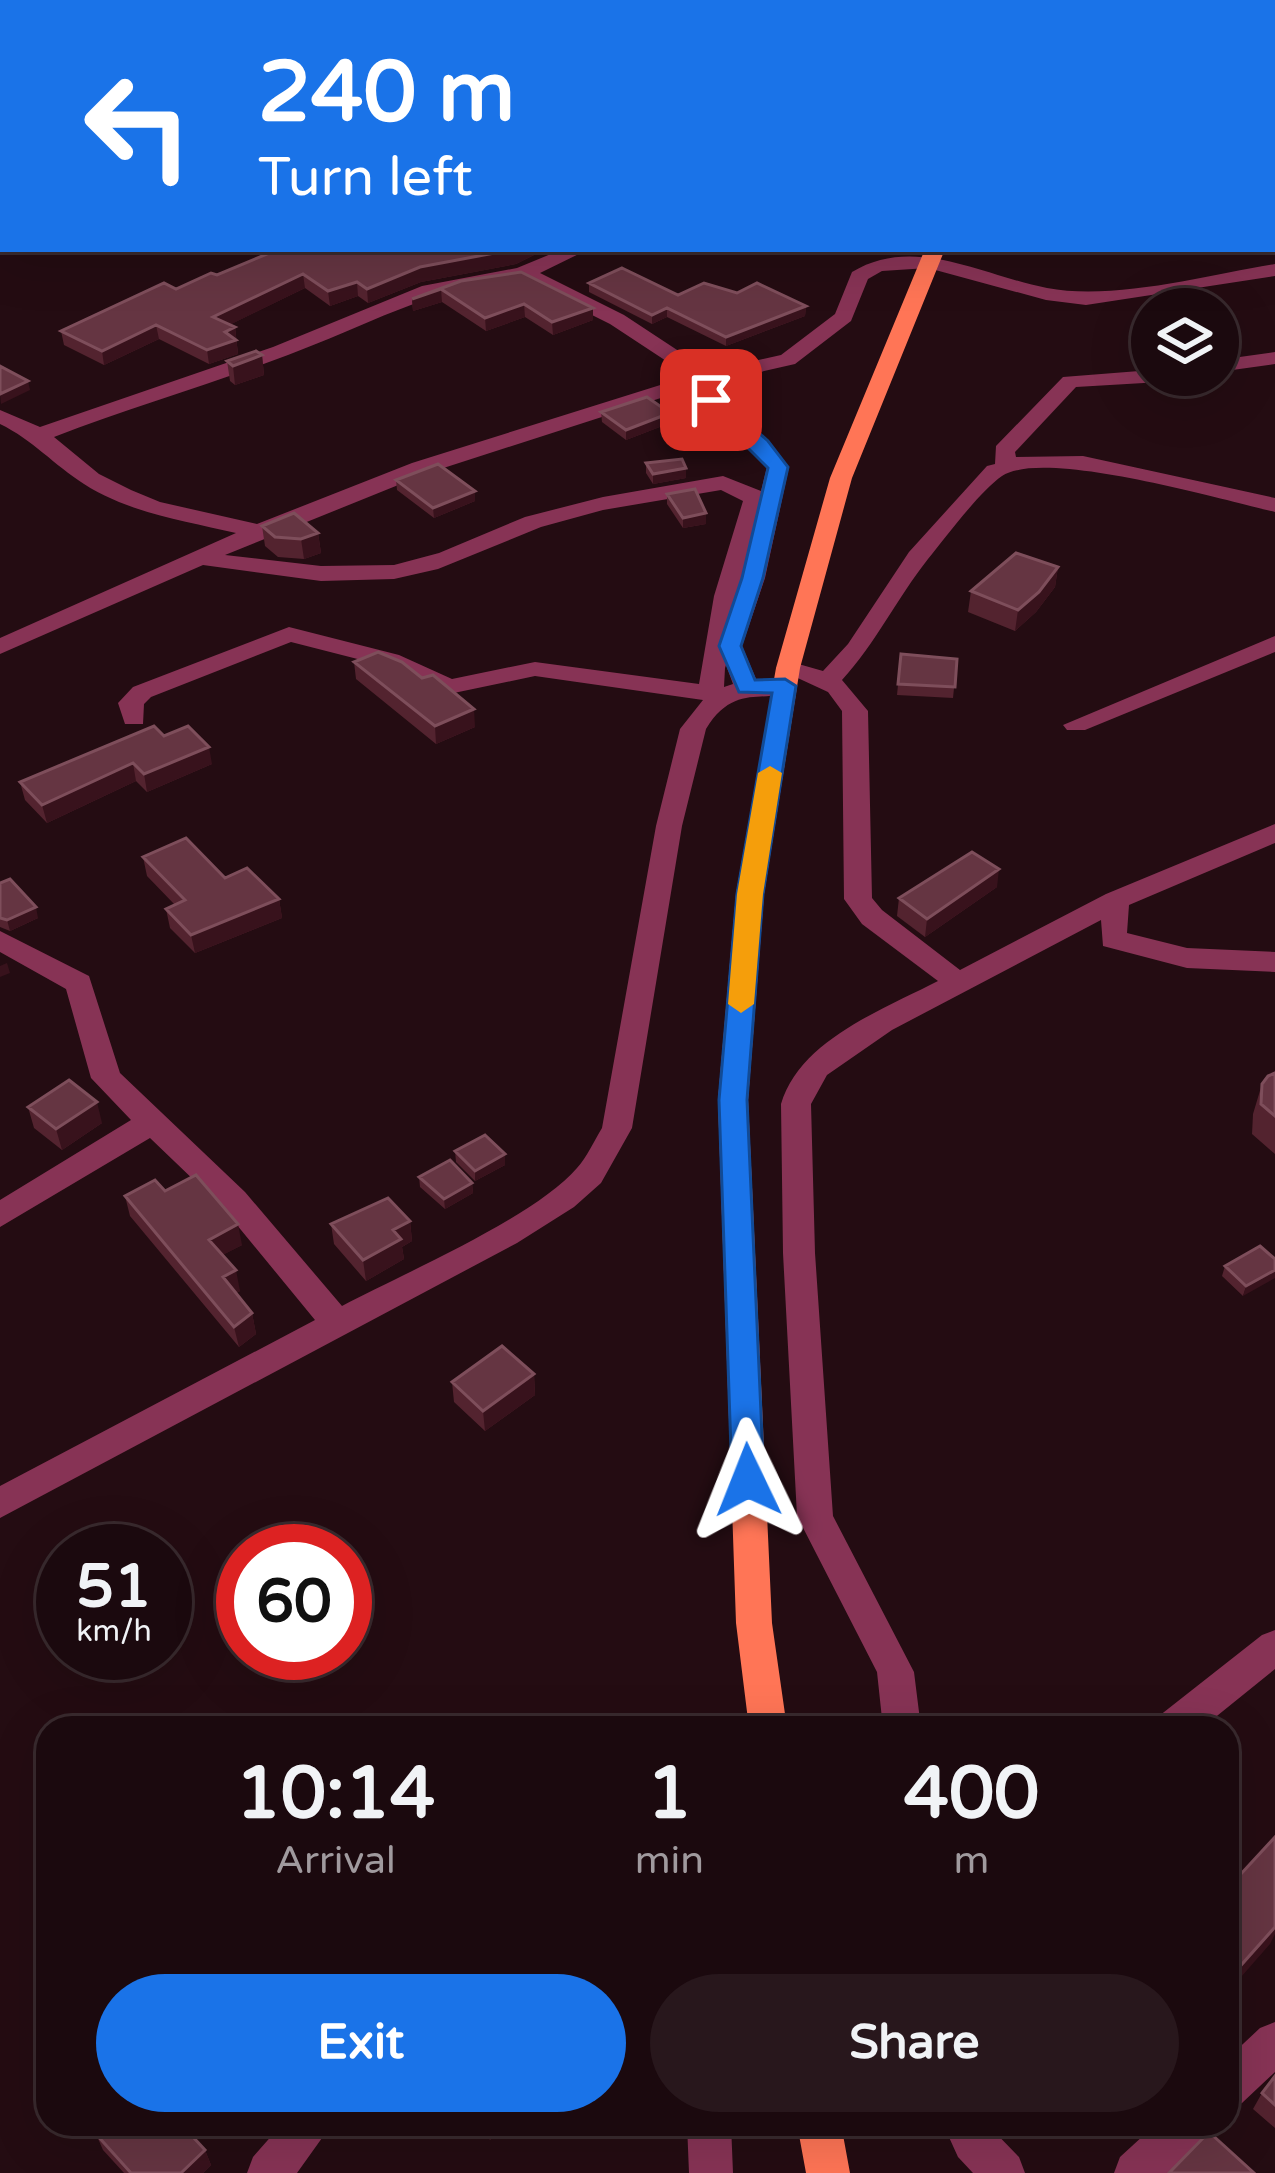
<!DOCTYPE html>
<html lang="en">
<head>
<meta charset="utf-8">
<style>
  body { margin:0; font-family:"Varela Round",sans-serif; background:#28171c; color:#f1f3f6; height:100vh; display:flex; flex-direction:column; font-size:45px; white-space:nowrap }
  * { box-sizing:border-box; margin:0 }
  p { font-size:39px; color:#a09a9e }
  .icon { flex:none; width:66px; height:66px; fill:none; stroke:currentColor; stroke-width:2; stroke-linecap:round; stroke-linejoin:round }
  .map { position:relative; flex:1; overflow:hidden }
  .side { position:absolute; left:36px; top:1716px; width:1203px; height:420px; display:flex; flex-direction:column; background:#1b090e; border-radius:36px; box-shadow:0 12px 48px #0002,0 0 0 3px #392a2e }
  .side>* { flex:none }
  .hud { position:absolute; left:0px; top:0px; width:1275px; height:252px; box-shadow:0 12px 48px #0002,0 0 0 3px #392a2e; background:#1a73e8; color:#fff; overflow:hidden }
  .buttons { position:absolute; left:1131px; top:288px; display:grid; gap:24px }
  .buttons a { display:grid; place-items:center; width:108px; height:108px; border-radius:50%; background:#1b090e; box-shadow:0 12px 48px #0002,0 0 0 3px #392a2e; font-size:60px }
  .speed { position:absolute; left:36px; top:1524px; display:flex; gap:24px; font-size:60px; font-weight:700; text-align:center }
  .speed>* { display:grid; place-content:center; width:156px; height:156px; border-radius:50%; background:#1b090e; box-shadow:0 12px 48px #0002,0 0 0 3px #392a2e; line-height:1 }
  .speed small { font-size:30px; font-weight:400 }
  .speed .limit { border:18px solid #d22; background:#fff; color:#111 }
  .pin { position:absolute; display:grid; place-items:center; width:102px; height:102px; color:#fff; margin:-51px; border-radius:24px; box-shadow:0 6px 18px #0006 }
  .me { position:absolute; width:132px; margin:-66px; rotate:358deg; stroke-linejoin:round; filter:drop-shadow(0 0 9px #0008) }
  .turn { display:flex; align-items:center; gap:42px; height:252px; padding:0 60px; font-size:54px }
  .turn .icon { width:156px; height:156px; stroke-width:2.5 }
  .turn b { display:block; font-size:84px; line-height:102px }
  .eta { display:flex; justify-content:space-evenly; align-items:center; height:204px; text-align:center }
  .eta b { font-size:72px; font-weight:700; line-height:84px }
  .action { display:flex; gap:24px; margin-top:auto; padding:24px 60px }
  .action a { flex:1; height:138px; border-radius:72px; background:#1a73e8; color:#fff; font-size:48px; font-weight:700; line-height:138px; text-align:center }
  .action a+a { background:#28171c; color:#f1f3f6 }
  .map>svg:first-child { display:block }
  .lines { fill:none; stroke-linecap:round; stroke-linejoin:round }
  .minor { fill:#873355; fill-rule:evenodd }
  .major { fill:#ff7556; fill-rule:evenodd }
  .wall { fill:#53232f }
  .shaded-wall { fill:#38121c }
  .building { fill:#653542; stroke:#7e4e5b; stroke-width:3 }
  .route { fill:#1a73e8; stroke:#114b97; stroke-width:3 }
  .slow { fill:#f59e0b }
</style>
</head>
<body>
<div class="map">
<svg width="1275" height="2173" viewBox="0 0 1275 2173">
  <rect width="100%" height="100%" fill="#240c12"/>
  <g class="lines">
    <path class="minor" d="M883,0H907L909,3H885Z
      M0,114H3V125H0Z
      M3,235V248L0,249V236Z
      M563,249H589L540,273L624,315L709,371L781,355L835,314L852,272C914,234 984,276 1047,288C1114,301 1207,275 1275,264V276L1086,305L1046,300L928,268L882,271L868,279L851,321L795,364L717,382L727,406L789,467L765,578L742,646L756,679H785L797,686C771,709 737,678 706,729L682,826L632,1128L601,1183L574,1207L517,1243L0,1518V1486L315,1320L223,1208L150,1138L0,1227V1200L131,1120L91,1078L66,989L0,952V931L89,976L120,1073L245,1192L342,1306C404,1273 534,1218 577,1168C587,1157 594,1141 602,1128L656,826L680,729L703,700L535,676L449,694L381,665L291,642L151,697L144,704L143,724H125L118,703L133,687L289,627L399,655L452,679L535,662L699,684L714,596L743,501L721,490L603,510L541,527L438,569L394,579L321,581L203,565L0,654V638L236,533C185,521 129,513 84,484C54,465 33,440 0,424V410L40,427L273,347L422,286L517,268ZM522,280L610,324L689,376L412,463L257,524L160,502L131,490L99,474L54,437C131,407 211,384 288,355C367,326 437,284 522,280ZM698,386L711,416L767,467L761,491L723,476L603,497L525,517L439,553L394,565L321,566L225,555L428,473ZM726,665L733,684L724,687L725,668Z
      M1275,352V364L1218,372V360Z
      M1152,370V375H1188L1178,381L1076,387L1015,452L1016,457L1083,456L1275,498V512C1222,500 1044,448 1002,476C980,491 946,537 928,559C897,598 876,643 842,680L868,711L872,898L882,910L960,970L1106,894L1275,824V843L1129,905L1127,933L1187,948L1275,952V972L1187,968L1103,946L1101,920L892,1030L827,1075L811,1104L815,1253L833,1516L914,1672L921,1728H883L877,1672L797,1516L783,1253L781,1104C800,1040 882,1010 938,981L862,924L844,899L842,711L828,692L776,668L788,661L823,671L848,644L909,552L987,466L995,464L996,446L1063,377Z
      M1275,636V652L1085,730H1067L1063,725Z
      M1275,1630V1669L1202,1728H1154L1159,1716L1262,1635Z
      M1275,2022V2072L1242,2103L1227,2109V2059L1260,2028Z
      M282,2124H332L297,2173H247L253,2157Z
      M687,2124H731L733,2173H689Z
      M943,2124H987L1019,2157L1025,2173H973L958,2157Z
      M1156,2124H1210L1203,2139L1168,2173H1114L1120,2157Z"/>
    <path class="major" d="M925,249H945L852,478L800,668L764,894L748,1100L772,1623L787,1728H749L736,1623L718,1100L736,894L776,668L830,478Z
      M797,2124H841L850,2173H806Z"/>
  </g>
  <path class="wall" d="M279,249H546L516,264L421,282L368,303L358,296L330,306L305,288L229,325L235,327L238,354L209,364L159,339L104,365L64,345L61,331L217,275Z
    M461,281L593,320L553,335L525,317L486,331L442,302L413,311L412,299Z
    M589,283L678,295L737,293L806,306L805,316L726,346L667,317L652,324L589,292Z
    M262,355L264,375L235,385L230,381L227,361Z
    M601,412L670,423L626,440L602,422Z
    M646,463L686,478L653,484L646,473Z
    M396,480L475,491V501L434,518L397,490Z
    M667,494L706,513V524L683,528L667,504Z
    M262,526L318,533L321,553L304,559L278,557L265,546Z
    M1058,567L1055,587L1036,612L1015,631L968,612L971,591Z
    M901,654L957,659L953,698L897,695Z
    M354,662L475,727L436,744L356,679Z
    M164,736L212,764L147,792L136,781L47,823L25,800L20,782Z
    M143,857L225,878L279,899L282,918L195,953L170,928L166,909L175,905L147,876Z
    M0,883L38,918L10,931L0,927Z
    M997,887L925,937L897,916L899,898Z
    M1275,1073V1154L1252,1134L1253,1114L1262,1084Z
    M28,1107L102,1123L62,1150L34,1128Z
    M455,1151L505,1165L475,1181L456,1162Z
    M419,1177L472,1183L473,1193L445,1209L420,1187Z
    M165,1191L242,1245L222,1255L240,1291L236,1293L252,1313L256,1334L239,1347L130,1216L125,1196Z
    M410,1221L412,1241L402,1247L404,1259L366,1281L334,1244L331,1224Z
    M1260,1246L1243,1296L1222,1276L1225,1266Z
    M534,1374L535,1395L485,1431L454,1402L452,1382Z
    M1275,2076V2128L1253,2109L1262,2093Z
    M480,2124H511L490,2140Z
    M96,2134L205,2150L211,2165L203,2173H124L103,2150Z"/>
  <path class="shaded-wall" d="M516,249H546L516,264L421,282L368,303L367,289L420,267Z
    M303,274L305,288L215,332L213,317Z
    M357,282L358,296L330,306L328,291Z
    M441,289L442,302L413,311L412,299Z
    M524,304L525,317L486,331L485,318Z
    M806,306L805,316L726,346V337Z
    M593,308V320L553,335L552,322Z
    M667,308V317L652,324V315Z
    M156,325L159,339L104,365L102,351Z
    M235,327L238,354L209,364L207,350L225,332Z
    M262,355L264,375L235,385L233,366Z
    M28,381L30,390L1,404L0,394Z
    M670,413V423L626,440V430Z
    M686,468V478L653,484V474Z
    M475,491V501L434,518L433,508Z
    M706,513V524L683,528V518Z
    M318,533L321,553L304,559L301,539Z
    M1058,567L1055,587L1036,612L1015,631L1018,610Z
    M474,709L475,727L436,744L435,726Z
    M209,747L212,764L147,792L144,774Z
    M133,763L136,781L47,823L42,805Z
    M999,869L997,887L925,937L927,919Z
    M279,899L282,918L195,953L191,935Z
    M36,907L38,918L10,931L7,920Z
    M7,963L10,973L0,977V966Z
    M97,1102L102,1123L62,1150L56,1129Z
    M505,1154V1165L475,1181V1171Z
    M472,1183L473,1193L445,1209L444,1199Z
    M410,1221L412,1241L402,1247L404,1259L366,1281L363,1260L393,1230Z
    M238,1224L242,1245L213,1260L209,1240Z
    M236,1270L240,1291L227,1298L223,1277Z
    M1275,1270V1278L1243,1296L1246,1286Z
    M252,1313L256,1334L239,1347L234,1327Z
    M534,1374L535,1395L485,1431L483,1411Z
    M1275,1927V1934L1270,1944L1227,1993V1981Z
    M489,2124H511L490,2140Z
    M205,2150L211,2165L203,2173H181Z"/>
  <path class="building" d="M0,0H123L115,3H3V57L0,56Z
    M0,74H3V100L0,99Z
    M279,249H516L420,267L367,289L357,282L328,291L303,274L213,317L235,327L225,332L236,340L207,350L156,325L102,351L61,331L164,283L176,289L211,273L217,275Z
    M622,268L678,295L704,283L737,293L757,283L806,306L726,337L667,308L652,315L589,283Z
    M521,272L593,308L552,322L524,304L485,318L441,289L412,299L461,281Z
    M256,351L262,355L233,366L227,361Z
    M0,366L28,381L0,394Z
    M647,397L670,413L626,430L601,412Z
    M682,459L686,468L653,474L646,463Z
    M438,464L475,491L433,508L396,480Z
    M695,489L706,513L683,518L667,494Z
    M294,513L318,533L301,539L275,537L262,526Z
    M1016,553L1058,567L1039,592L1018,610L971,591Z
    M378,652L402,662L422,678L433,675L474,709L435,726L354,662Z
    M901,654L957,659L955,687L898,684Z
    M154,726L164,736L188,726L209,747L144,774L133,763L42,805L20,782Z
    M186,838L225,878L247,868L279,899L191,935L166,909L185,900L143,857Z
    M972,852L999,869L927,919L899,898Z
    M10,879L36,907L7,920L0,918V883Z
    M1275,1073V1116L1261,1104L1262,1084L1268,1076Z
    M69,1080L97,1102L56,1129L28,1107Z
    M485,1135L505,1154L475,1171L455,1151Z
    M450,1160L472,1183L444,1199L419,1177Z
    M196,1175L238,1224L209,1240L236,1270L223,1277L252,1313L234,1327L125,1196L155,1180L165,1191Z
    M388,1198L410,1221L393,1230L401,1239L363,1260L331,1224Z
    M1260,1246L1275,1259V1270L1246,1286L1225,1266Z
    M502,1346L534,1374L483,1411L452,1382Z
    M1275,1837V1927L1227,1981V1889Z
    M1275,2076V2105L1262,2093Z
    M106,2124H181L205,2150L181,2173H131L96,2134Z
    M1209,2132L1254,2173H1169Z"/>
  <path class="route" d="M704,396H718L768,441L788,467L763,578L741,646L755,680L785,679L796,686L763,894L747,1100L764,1480L759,1490L748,1494L737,1490L732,1480L719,1100L737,894L772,693L739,692L719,646L742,578L768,468L704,404Z"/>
  <path class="slow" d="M770,766L782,773L763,894L754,1004L741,1013L728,1004L737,894L758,773Z"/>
</svg>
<div class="buttons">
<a><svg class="icon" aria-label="layers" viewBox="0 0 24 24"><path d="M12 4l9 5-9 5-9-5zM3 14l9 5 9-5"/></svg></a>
</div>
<div class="speed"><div>51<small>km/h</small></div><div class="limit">60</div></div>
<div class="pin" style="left:711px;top:400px;background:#d93025"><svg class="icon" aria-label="arrive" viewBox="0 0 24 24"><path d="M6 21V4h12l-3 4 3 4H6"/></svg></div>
<svg class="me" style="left:748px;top:1480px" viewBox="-20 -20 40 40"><path d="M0-17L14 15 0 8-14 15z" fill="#1a73e8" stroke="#fff" stroke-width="4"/></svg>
<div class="hud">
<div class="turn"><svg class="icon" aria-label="left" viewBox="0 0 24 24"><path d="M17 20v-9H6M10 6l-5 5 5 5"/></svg><div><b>240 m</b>Turn left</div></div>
</div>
<section class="side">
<div class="eta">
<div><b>10:14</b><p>Arrival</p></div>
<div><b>1</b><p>min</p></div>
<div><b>400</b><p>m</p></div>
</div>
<div class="action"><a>Exit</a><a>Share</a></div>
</section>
</div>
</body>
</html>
